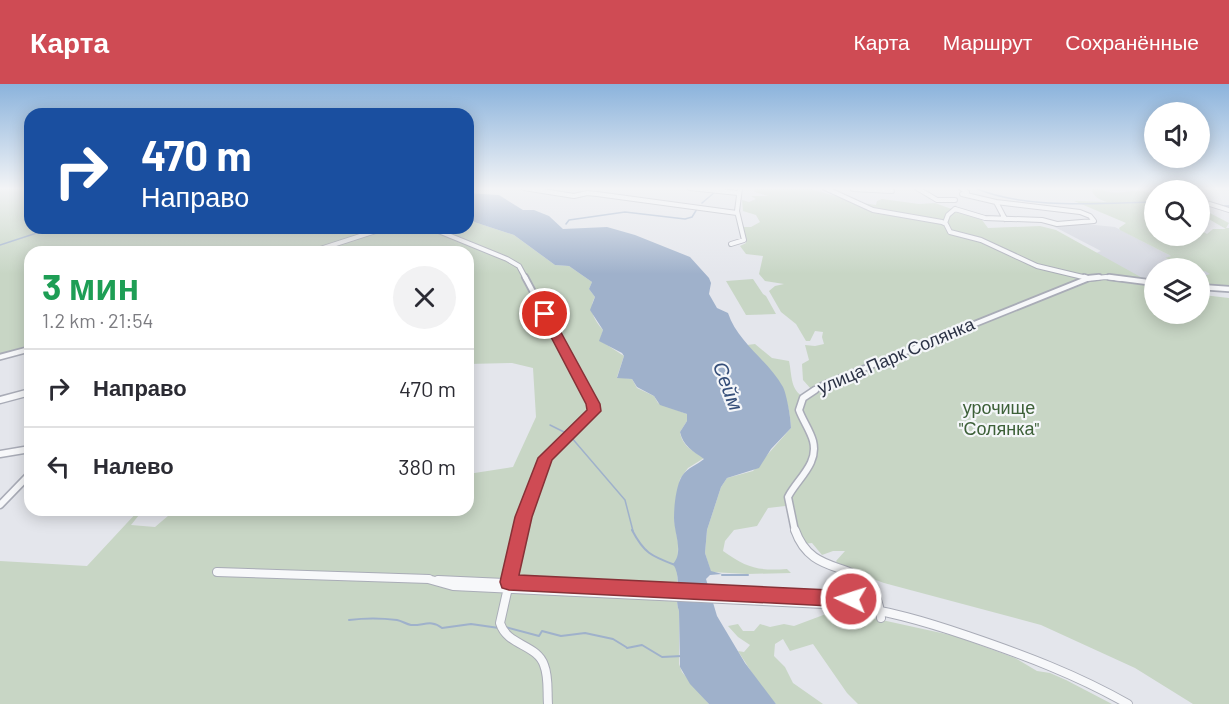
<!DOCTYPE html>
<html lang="ru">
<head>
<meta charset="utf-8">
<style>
  body { margin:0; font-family:Barlow,sans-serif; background:#f2f2f3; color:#2b2b33; height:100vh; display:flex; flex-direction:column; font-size:22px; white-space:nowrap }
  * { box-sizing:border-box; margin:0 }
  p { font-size:20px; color:#7c7c81 }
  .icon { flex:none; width:33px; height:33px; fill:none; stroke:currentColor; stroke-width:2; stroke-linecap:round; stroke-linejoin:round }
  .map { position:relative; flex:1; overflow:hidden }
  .side { position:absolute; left:24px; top:162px; width:450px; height:270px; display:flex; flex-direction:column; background:#fff; border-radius:18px; box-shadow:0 3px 15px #0003 }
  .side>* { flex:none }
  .hud { position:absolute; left:24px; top:24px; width:450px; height:126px; border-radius:18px; box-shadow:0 3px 15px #0003; background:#1a4fa0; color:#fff; overflow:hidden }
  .fabs { position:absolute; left:1144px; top:18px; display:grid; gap:12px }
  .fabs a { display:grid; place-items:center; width:66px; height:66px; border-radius:50%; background:#fff; box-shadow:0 3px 15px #0003; font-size:30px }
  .pin { position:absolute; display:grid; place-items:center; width:51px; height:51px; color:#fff; margin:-26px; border:3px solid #fff; border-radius:50%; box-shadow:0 2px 6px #0007 }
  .me { position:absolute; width:66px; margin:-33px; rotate:274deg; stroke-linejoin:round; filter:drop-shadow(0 0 4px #0008) }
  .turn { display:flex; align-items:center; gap:21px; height:126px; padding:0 18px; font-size:27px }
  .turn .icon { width:78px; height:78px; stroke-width:2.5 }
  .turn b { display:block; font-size:42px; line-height:51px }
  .round { display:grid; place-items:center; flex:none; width:63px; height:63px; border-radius:32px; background:#f2f2f3 }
  .overview { display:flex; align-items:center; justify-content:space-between; height:102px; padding:0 18px }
  h1 { font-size:36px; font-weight:700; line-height:45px; color:#1e9e55 }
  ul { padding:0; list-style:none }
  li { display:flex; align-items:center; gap:18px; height:78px; padding:0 18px; border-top:2px solid #e1e1e2 }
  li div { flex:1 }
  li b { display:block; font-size:22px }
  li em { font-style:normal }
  header { display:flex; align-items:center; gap:36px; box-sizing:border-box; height:84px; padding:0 30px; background:#cf4b54; color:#fff }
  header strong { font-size:28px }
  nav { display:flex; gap:33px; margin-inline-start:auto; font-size:21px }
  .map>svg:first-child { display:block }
  .built { fill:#d2d5de }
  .green { fill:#c8d6c5 }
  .water { fill:#9fb1cb }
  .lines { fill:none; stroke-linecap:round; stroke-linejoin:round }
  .stream-far1 { stroke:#9fb1cb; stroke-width:1.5 }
  .stream { stroke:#9fb1cb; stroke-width:2 }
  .minor-far3-casing { stroke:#a9acb7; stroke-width:6 }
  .minor-far2-casing { stroke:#a9acb7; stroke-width:8 }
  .minor-far1-casing { stroke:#a9acb7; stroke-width:9 }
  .minor-casing { stroke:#a9acb7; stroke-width:10 }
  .minor-far3 { stroke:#f7f8fa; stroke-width:4 }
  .minor-far2 { stroke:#f7f8fa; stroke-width:4.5 }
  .minor-far1 { stroke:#f7f8fa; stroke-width:6 }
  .minor { stroke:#f7f8fa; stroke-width:8 }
  .route { fill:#cf4b54; stroke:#873137; stroke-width:1.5 }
  .labels { text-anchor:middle; stroke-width:4.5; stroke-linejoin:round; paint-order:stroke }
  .street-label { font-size:18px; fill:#2b3245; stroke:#f4f6f9 }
  .park-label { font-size:18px; fill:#3d6038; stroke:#f4f6f9 }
  .water-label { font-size:20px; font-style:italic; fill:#354e79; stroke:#f4f6f9 }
</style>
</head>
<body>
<header>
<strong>Карта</strong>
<nav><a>Карта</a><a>Маршрут</a><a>Сохранённые</a></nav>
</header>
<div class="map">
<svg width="1229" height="620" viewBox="0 0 1229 620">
  <rect width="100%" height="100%" fill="#e4e6ec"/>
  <path class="built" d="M1075,139L1115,143L1171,172L1165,175L1172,178H1188L1229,198L1200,201V184H1155V197L1142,195L1096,169L1101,167L1051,141Z"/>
  <path class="green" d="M0,104H30V144H387L312,168H30V264L0,271Z
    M753,104H808L855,118L876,121L877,117L882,115L919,120L935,119L982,136L988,144L1040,142L1056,146L1155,201V230H1200V216L1203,211L1229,214V620H1193L1135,584L1041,541L884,499L840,483L836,477L845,467H833L822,471L812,459L803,460L795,436L794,421L768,424L757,442L734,446L725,457L723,467C747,484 758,487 787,485L791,489L747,490L711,488L705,469L707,446L721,403L727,394L753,387L791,344C789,305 773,289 747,261L755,260L772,274L789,277C792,290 790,308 805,313L811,305L803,296L802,280L809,276L805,261L815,262L824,260L822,253L823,248L815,247L810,257H806L796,240L781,228L769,207L775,202L784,200L765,197L759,190L763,172L746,170L740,162L746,159L743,143H751L760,138L756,131L743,127L742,116L749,118L756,115L751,112H768L755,108Z
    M1091,104C1099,103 1102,107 1110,108C1126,111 1139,101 1155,111L1148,116L1150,117L1145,118H1155V152H1200V146L1207,150L1213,145H1226L1200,130V120L1203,121L1204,126L1229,139L1226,144H1229V203L1200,201V193L1210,190L1205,187L1200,189V184H1191L1165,174L1171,172L1120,146L1119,144L1126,139L1074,117L1107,118C1100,116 1093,113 1091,104Z
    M468,136L514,151L555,181L569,182L592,198L589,205L595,213C588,225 594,236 603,246L601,253L604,259L624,272L617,293L632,295L637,304L654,312L658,319L687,330V337L680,348C682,362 693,367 704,374L688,384L680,395L674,435L678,459L677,520L679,527V580L682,588L709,620H0V477L87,482L139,426H143L131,441L155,443L175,426H468V390L513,383L536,333L533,284L512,279L468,280V168H317L391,144H468Z
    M753,195L763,210L766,212L776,230L746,231L726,197Z
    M826,530L859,531L955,552L1015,574L1037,587L1050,589L1066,596L1112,620H858L847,609L813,560L790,567L783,555L775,560L774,572L785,583L793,599L823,620H776L763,606L738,567L744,568L750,561L738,553L728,542L738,540L743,547H754L760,540L770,543L784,540L794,542Z"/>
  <path class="water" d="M468,109L499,111L523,126H534L549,132L563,145L607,143L635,151L690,173L709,194L711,199L709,210L717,224L728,229C738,259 768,276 783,303C787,311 791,336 791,344L771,365L759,384L727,394L721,403L707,446L705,469L711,487L722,490L710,491L706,495L717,532L745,579L776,620H709L690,600L680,583L679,527C673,511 683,495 673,480C684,468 674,449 674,434C674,422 676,402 682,392C688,383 697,381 704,375C693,367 683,362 680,348L687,337V330L660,321L654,312L637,303L632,295L617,294L624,272L622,269L599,257L603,246L590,226L595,213L589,205L592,198L569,182L555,181L514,151L468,136Z"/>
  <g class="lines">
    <path class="stream-far1" d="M975,104C1026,126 1100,119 1155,118
      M702,119L715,108
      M1200,120L1207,121
      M1221,122H1229
      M566,140L569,136L625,128L685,135L692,133L697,125
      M0,161L52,144
      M550,341L566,349
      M571,353L625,416L633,447"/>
    <path class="stream" d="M632,446C644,469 651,472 675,481
      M722,491H748
      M349,536C365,534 381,534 397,536C402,537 406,540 411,541C423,542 431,535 442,544L471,540L499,544
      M505,543L539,552L542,547L561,552L585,549L613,555L626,563
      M627,564L642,561L662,573L682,572"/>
    <g class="minor-far3-casing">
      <path id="minor-far3" d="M524,104L574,112L587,109L597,110L737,129
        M690,104L738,109
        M825,104L873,126L942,138L946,140L950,148L981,156L1037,182L1087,194
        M917,104L937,116H955
        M1167,104L1175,106
        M853,105L892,107
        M1200,117L1229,126
        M996,118L1005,135
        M955,125L985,134L1042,136L1057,140L1094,137L1090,132L1080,128L996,118L962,110L967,108L961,104
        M945,139L948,131L955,125
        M431,144L507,175L519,182L526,195
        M731,160L744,156L737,127L740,104
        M311,168L385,144
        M1087,195L1106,193L1121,195"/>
    </g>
    <g class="minor-far2-casing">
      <path id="minor-far2" d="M525,193L586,307
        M1084,193L1087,194
        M1109,193L1155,199
        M1200,203L1229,205
        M0,273L30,265
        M813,307L823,301L1089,194L1099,193"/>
    </g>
    <g class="minor-far1-casing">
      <path id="minor-far1" d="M0,316L30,308
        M0,370L30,365
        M0,421L30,390
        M521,447L545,374L594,327L585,306
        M795,447L788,413C797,395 819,380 813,357C810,346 803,337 799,326L803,314L815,306"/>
    </g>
    <g class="minor-casing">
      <path id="minor" d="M521,446L500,539C507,562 537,560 544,581C549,593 547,608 548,620
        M795,446C815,503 873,465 881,534
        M217,488L429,495
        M428,495L453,502L844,521C887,526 927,538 968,552C1024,571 1077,591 1128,620
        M438,496L825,513L864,516L879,525"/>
    </g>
    <use href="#minor-far3" class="minor-far3"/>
    <use href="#minor-far2" class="minor-far2"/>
    <use href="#minor-far1" class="minor-far1"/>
    <use href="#minor" class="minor"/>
  </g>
  <linearGradient id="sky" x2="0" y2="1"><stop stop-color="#8bb3dc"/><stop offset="0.55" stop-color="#f3f4f6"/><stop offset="1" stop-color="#f3f4f6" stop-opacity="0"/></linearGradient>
  <rect width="1229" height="190" fill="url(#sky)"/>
  <path class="route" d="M545,227L551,230L600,320L601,327L552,376L532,433L519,491L851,507L857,509L860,515L857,521L851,523L509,506L502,504L500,498L515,433L538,374L587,326L586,320L539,230Z"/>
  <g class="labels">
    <g class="street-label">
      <text transform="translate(896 272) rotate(-23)" y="6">улица Парк Солянка</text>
    </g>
    <g class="park-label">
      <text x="999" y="330">урочище<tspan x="999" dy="21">"Солянка"</tspan></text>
    </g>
    <g class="water-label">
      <text transform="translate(728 302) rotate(69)" y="7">Сейм</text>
    </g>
  </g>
</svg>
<div class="fabs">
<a><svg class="icon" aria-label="sound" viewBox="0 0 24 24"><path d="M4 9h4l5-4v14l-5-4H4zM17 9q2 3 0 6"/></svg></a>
<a><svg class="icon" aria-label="search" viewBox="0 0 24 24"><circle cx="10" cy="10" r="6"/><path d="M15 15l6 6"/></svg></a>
<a><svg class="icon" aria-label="layers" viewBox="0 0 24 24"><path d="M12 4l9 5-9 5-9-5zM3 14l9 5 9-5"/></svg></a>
</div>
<div class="pin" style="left:545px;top:230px;background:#d93025"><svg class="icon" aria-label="arrive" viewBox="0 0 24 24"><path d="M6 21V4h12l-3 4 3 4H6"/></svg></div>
<svg class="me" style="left:851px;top:515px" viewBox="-20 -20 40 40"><circle r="17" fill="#cf4b54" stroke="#fff" stroke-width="3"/><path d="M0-11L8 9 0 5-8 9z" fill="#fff"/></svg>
<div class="hud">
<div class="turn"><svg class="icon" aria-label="right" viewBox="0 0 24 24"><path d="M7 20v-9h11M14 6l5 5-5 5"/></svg><div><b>470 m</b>Направо</div></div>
</div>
<section class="side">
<div class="overview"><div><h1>3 мин</h1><p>1.2 km · 21:54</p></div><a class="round"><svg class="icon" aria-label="close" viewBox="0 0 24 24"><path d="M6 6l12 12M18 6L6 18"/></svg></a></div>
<ul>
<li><svg class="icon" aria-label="right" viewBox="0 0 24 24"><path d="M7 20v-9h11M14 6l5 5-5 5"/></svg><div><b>Направо</b></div><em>470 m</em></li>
<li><svg class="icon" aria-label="left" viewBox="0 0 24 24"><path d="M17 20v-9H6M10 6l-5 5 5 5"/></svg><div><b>Налево</b></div><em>380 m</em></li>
</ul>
</section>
</div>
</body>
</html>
